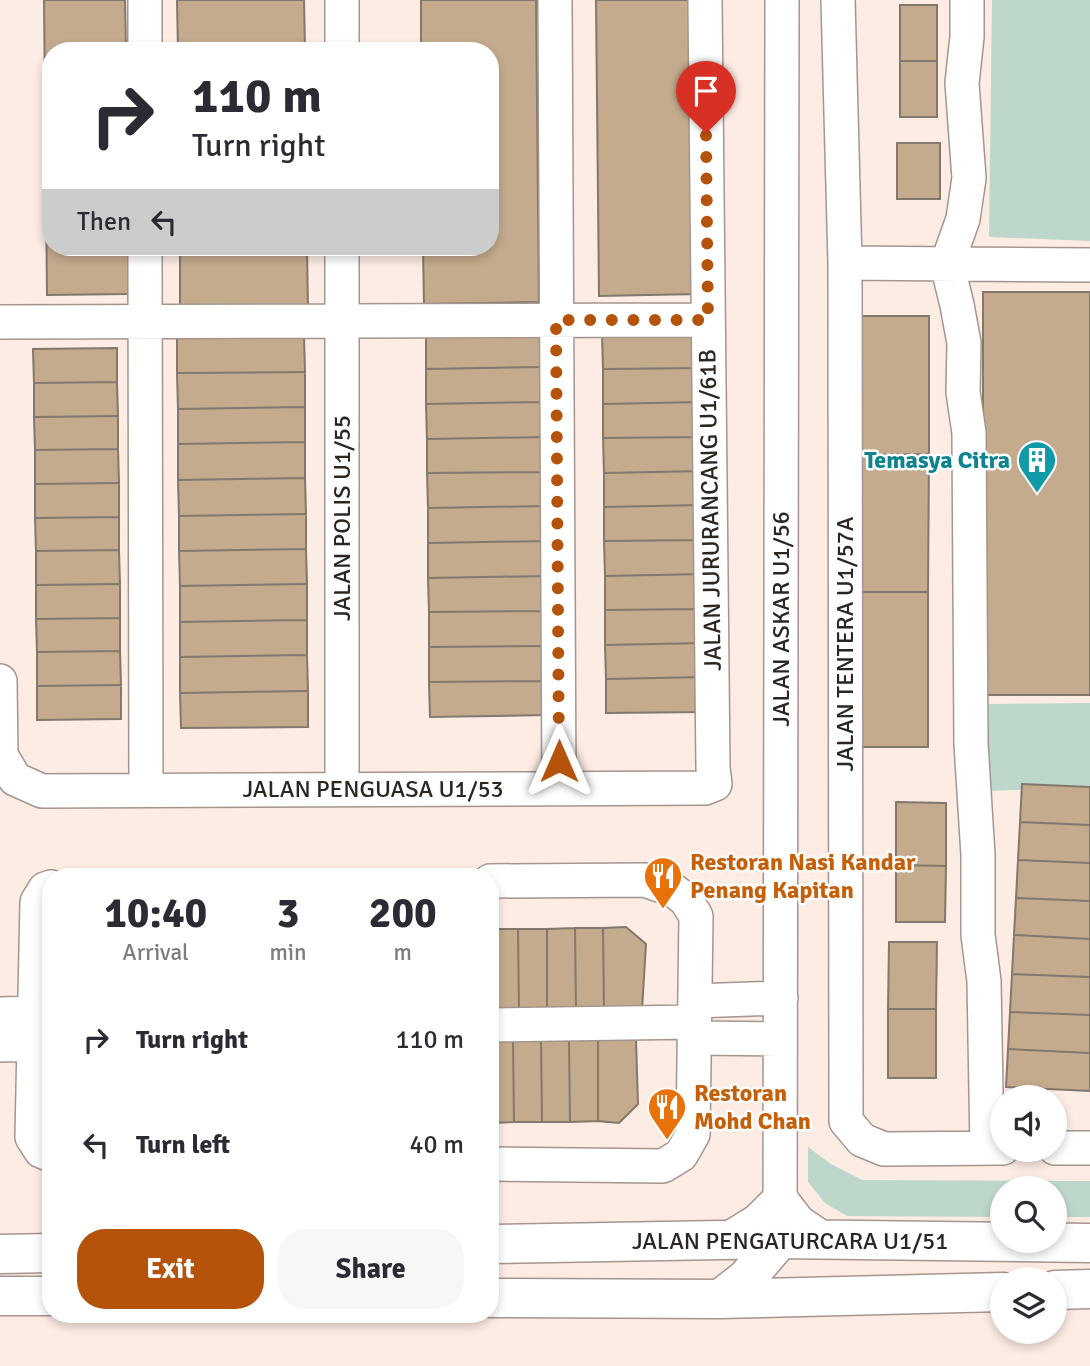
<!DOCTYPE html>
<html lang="en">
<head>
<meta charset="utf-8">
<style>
  body { margin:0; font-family:Signika,sans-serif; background:#f7f7f7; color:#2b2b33; height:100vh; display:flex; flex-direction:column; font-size:26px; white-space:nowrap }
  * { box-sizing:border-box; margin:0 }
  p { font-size:23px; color:#7c7c81 }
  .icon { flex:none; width:38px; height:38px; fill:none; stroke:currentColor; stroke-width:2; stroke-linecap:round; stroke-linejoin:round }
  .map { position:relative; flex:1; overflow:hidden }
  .drawer { position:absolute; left:42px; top:868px; width:457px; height:455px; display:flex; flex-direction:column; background:#fff; border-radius:28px; box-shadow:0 4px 10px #0003 }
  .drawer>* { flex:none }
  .banner { position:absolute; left:42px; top:42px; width:457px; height:214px; border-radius:28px; box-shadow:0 4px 10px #0003; background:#fff; color:#2b2b33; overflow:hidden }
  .tools { position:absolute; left:990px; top:1085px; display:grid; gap:14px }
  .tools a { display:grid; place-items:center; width:77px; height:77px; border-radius:50%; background:#fff; box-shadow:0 4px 10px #0003; font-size:35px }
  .pin { position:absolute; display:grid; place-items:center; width:60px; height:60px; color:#fff; margin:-72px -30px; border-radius:50% 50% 50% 0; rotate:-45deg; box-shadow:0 0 7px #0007 }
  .pin .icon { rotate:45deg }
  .me { position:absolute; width:77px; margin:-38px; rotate:0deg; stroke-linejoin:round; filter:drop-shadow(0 0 5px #0008) }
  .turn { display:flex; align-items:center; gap:24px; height:147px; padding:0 35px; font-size:32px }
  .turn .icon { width:91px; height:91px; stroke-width:2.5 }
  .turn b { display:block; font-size:49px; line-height:60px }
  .then { display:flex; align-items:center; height:66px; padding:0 35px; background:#0003; gap:14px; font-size:26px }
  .eta { display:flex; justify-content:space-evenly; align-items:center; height:119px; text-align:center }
  .eta b { font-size:42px; font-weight:700; line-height:49px }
  .primary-button { display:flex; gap:14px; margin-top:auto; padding:14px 35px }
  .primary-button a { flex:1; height:80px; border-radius:28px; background:#b45309; color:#fff; font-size:28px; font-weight:700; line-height:80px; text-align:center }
  .primary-button a+a { background:#f7f7f7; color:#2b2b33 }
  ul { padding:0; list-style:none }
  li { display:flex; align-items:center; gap:21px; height:105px; padding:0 35px }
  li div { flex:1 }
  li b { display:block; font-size:26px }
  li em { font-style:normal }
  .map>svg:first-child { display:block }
  .green { fill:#bdd7ca }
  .building { fill:#c4ab8d; stroke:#82786d; stroke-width:2 }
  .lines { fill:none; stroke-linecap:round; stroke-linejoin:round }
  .minor-casing { stroke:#a5958e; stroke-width:36 }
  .major-casing { stroke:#a5958e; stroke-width:41 }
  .minor { stroke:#fff; stroke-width:33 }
  .major { stroke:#fff; stroke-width:38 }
  .route { stroke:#b45309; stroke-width:12; stroke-dasharray:0 21.6 }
  .labels { text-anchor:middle; stroke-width:5; stroke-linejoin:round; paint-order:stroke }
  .culture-label { font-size:24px; font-weight:bold; fill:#0d838f; stroke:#fdfdfd; text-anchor:end }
  .street-label { font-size:24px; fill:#2c2623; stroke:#fdfdfd }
  .food-label { font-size:24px; font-weight:bold; fill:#c56008; stroke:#fdfdfd; text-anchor:start }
</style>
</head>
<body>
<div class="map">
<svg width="1090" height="1366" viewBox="0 0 1090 1366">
  <rect width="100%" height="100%" fill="#fdece4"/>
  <path class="green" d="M992,0H1090V241L989,237Z
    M1090,703V787L989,791L987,704Z
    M808,1147L831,1164L862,1180L1090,1181V1217H1055V1188H1003V1217L847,1216L825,1203L808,1182Z"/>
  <path class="building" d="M44,0H125L126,51H51V247H128V294L47,295Z
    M177,0H304L305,51H178Z
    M421,0H536L539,302L424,304L423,247H490V51H421Z
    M596,0H694L698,294L599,296Z
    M900,5H937V61H900Z
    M900,61H937V117H900Z
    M897,143H940V199H897Z
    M180,247H307L308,310L180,312Z
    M983,292H1090V695H983Z
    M855,316H929V454L855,455Z
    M544,333L545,367L426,369V334Z
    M701,334L702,368L603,369L602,335Z
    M304,336L305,372L177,373V338Z
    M117,348V382L34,383L33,349Z
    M545,367V402L426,404V369Z
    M702,368V402L603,404V369Z
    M305,372V407L178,409L177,373Z
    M117,382L118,416L34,417V383Z
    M545,402L546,437L427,439L426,404Z
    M702,402V437L603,438V404Z
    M305,407V442L178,444V409Z
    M118,416V449L35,450L34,417Z
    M546,437V472L427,473V439Z
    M702,437L703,471L604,473L603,438Z
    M305,442V478L178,480V444Z
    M118,449L119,483L35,484V450Z
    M929,454L928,592H855V455Z
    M703,471V505L604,507V473Z
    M546,472L547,506L428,508L427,473Z
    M305,478L306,514L179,516L178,480Z
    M119,483V517L35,518V484Z
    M703,505V540L604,541V507Z
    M547,506V541L428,543V508Z
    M306,514V549L179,551V516Z
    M119,517V550L36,551L35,518Z
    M703,540L704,574L605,576L604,541Z
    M547,541V576L428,578V543Z
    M306,549L307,584L180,586L179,551Z
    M119,550L120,584L36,585V551Z
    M704,574V609L605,610V576Z
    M547,576V611L429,612L428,578Z
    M120,584V618L36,619V585Z
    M307,584V620L180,622V586Z
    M855,592H928V747H854Z
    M704,609V643L605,645V610Z
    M547,611L548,646L429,647V612Z
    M120,618V651L37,652L36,619Z
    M307,620V655L180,657V622Z
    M704,643L705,677L606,679L605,645Z
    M548,646V681L429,682V647Z
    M120,651L121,685L37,686V652Z
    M307,655L308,691L180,693V657Z
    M705,677V712L606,713V679Z
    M548,681L549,715L430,717L429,682Z
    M121,685V719L37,720V686Z
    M308,691V727L181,728L180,693Z
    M1022,784L1090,787V825L1020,822Z
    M896,802L946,803V866L896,865Z
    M1020,822L1090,825V863L1018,860Z
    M1018,860L1090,863V901L1016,898Z
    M896,865L946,866L945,922H896Z
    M1016,898L1090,901V939L1014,935Z
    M626,927L646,944L642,1010H604L603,928Z
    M575,928H603L604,1010H576Z
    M575,928L576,1010H547V929Z
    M490,929H518L519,1011H491Z
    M518,929H547V1010L519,1011Z
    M1014,935L1090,939V977L1012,974Z
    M889,942H937L936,1009H888Z
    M1012,974L1090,977V1015L1010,1012Z
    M888,1009H936V1078H888Z
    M1010,1012L1090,1015V1053L1008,1049Z
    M636,1039L638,1104L619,1123L598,1121V1040Z
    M541,1040L542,1122H514L513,1041Z
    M541,1040H569L570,1122H542Z
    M569,1040H598V1121L570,1122Z
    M490,1041H513L514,1122L490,1123Z
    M1008,1049L1090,1053V1091L1006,1087Z"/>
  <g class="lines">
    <g class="minor-casing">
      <path id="minor" d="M145,0V51
        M342,0V51
        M555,0L559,788
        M838,0L845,263L846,1121L862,1140L884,1149L1003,1148
        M967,0V37L962,83L969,178L963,219L947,264L957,305L964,343L963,392L969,433L971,744L978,855V935L984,981L987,1148
        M145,247L146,790
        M342,247V789
        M845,263L1090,265
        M0,322L708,320
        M0,681L1,755L15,779L42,791L705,788L715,784L713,768L705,0
        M490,881L645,880L673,890L686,900L696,916L693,1134L681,1155L663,1166L490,1164
        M51,887L45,889L37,902L32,1137L41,1151L51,1155
        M695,1001L781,998
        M0,1014L35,1013
        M490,1025L694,1022
        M694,1038L780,1039
        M0,1045L34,1044
        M1055,1148H1090
        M780,1230L782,0"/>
    </g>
    <g class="major-casing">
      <path id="major" d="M733,1239L759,1223L780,1202L797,1224L819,1239
        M490,1244L780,1239L1090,1243
        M0,1254L51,1253
        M1055,1290L1090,1289
        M0,1296H51
        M490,1298L720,1299L1003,1292
        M720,1299L746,1279L780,1239"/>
    </g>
    <use href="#minor" class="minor"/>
    <use href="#major" class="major"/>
  </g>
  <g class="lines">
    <path class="route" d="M559,761L556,320H708L706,133"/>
  </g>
  <defs>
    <g id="building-pin" transform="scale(2.0125)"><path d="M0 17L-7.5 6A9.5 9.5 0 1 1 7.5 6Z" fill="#0f9aa8" stroke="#fdfdfd"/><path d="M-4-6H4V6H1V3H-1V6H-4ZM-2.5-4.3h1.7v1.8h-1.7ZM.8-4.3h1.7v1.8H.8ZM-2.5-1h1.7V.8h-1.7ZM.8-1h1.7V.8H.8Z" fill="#fff"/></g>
    <g id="restaurant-pin" transform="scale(2.0125)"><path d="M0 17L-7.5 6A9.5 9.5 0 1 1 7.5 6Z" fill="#e8710a" stroke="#fdfdfd"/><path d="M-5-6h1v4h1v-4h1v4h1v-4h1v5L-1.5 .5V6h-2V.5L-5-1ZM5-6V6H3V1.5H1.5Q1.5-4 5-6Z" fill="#fff"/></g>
  </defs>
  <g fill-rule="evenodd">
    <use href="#building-pin" x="1037" y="460"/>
    <use href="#restaurant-pin" x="663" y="876"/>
    <use href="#restaurant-pin" x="667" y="1107"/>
  </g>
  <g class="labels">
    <g class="culture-label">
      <text x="1010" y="468">Temasya Citra</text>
    </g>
    <g class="street-label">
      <text transform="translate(710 510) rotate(-91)" y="8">JALAN JURURANCANG U1/61B</text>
      <text transform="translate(342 518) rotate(-90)" y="8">JALAN POLIS U1/55</text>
      <text transform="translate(781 619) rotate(-90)" y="8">JALAN ASKAR U1/56</text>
      <text transform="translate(845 644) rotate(-90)" y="8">JALAN TENTERA U1/57A</text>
      <text x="373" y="797">JALAN PENGUASA U1/53</text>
      <text x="790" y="1249">JALAN PENGATURCARA U1/51</text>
    </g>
    <g class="food-label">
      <text x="690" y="870">Restoran Nasi Kandar<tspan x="690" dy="28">Penang Kapitan</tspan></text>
      <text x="694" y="1101">Restoran<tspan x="694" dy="28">Mohd Chan</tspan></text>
    </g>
  </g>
</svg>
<div class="tools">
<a><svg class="icon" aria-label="sound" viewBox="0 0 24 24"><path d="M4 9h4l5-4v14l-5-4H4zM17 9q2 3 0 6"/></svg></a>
<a><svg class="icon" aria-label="search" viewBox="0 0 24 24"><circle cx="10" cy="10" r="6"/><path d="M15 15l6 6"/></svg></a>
<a><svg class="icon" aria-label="layers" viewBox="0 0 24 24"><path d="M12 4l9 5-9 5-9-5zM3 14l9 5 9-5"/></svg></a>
</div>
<div class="pin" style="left:706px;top:133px;background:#d93025"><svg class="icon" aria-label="arrive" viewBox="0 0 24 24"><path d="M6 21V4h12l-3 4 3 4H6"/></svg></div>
<svg class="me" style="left:559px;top:761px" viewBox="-20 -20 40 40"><path d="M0-17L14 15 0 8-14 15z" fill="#b45309" stroke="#fff" stroke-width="4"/></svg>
<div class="banner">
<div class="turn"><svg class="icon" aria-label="right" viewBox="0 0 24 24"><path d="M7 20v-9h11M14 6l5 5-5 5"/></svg><div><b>110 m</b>Turn right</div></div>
<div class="then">Then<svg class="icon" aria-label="left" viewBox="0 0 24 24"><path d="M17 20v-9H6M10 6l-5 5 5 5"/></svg></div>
</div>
<section class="drawer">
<div class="eta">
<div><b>10:40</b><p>Arrival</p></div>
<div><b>3</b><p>min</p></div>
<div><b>200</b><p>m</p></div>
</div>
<ul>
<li><svg class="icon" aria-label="right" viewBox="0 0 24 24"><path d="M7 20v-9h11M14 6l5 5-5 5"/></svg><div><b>Turn right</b></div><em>110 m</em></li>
<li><svg class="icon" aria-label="left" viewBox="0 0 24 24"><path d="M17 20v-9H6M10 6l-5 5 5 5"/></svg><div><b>Turn left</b></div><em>40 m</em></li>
</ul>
<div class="primary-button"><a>Exit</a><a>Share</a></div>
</section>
</div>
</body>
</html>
